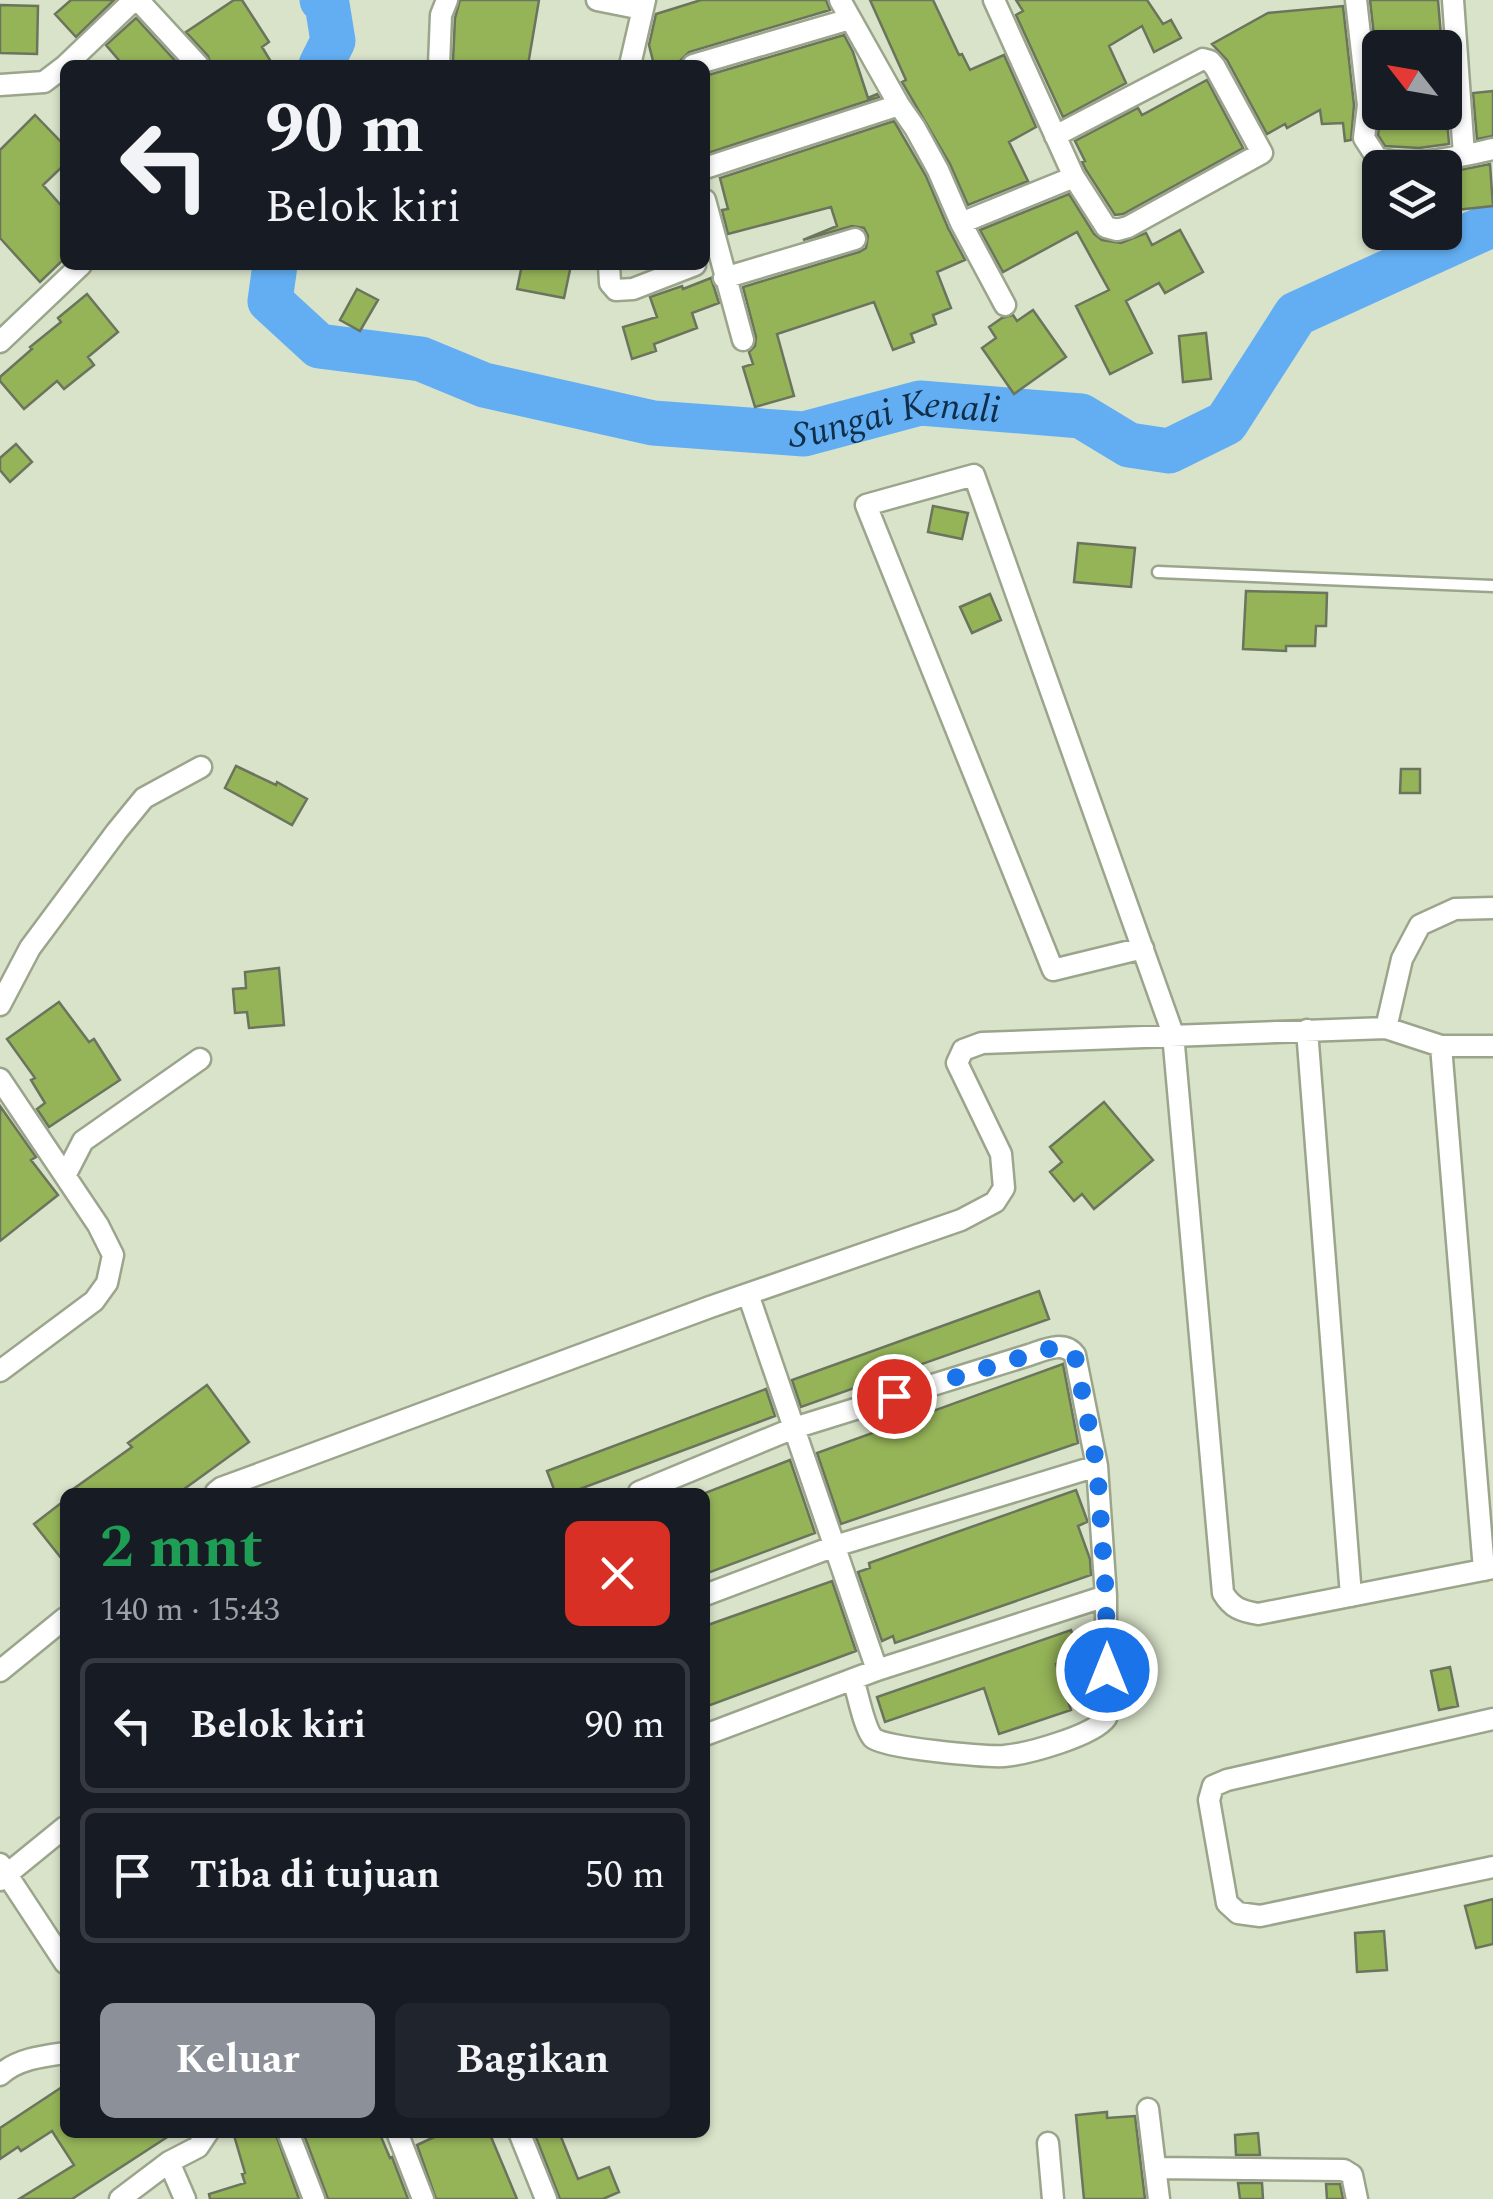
<!DOCTYPE html>
<html lang="id">
<head>
<meta charset="utf-8">
<style>
  body { margin:0; font-family:Spectral,serif; background:#20242c; color:#f1f3f6; height:100vh; display:flex; flex-direction:column; font-size:38px; white-space:nowrap }
  * { box-sizing:border-box; margin:0 }
  p { font-size:32px; color:#9ea1a6 }
  .icon { flex:none; width:55px; height:55px; fill:none; stroke:currentColor; stroke-width:2; stroke-linecap:round; stroke-linejoin:round }
  .map { position:relative; flex:1; overflow:hidden }
  .side { position:absolute; left:60px; top:1488px; width:650px; height:650px; display:flex; flex-direction:column; background:#171b24; border-radius:15px; box-shadow:0 2px 8px #0004 }
  .side>* { flex:none }
  .hud { position:absolute; left:60px; top:60px; width:650px; height:210px; border-radius:15px; box-shadow:0 2px 8px #0004; background:#171b24; color:#f1f3f6; overflow:hidden }
  .needle { width:65px; rotate:301deg }
  .fabs { position:absolute; left:1362px; top:30px; display:grid; gap:20px }
  .fabs a { display:grid; place-items:center; width:100px; height:100px; border-radius:15px; background:#171b24; box-shadow:0 2px 8px #0004; font-size:50px }
  .pin { position:absolute; display:grid; place-items:center; width:85px; height:85px; color:#fff; margin:-42px; border:5px solid #fff; border-radius:50%; box-shadow:0 2px 10px #0007 }
  .me { position:absolute; width:110px; margin:-55px; rotate:0deg; stroke-linejoin:round; filter:drop-shadow(0 0 8px #0008) }
  .turn { display:flex; align-items:center; gap:35px; height:210px; padding:0 40px; font-size:45px }
  .turn .icon { width:130px; height:130px; stroke-width:2.5 }
  .turn b { display:block; font-size:70px; line-height:85px }
  .round { display:grid; place-items:center; flex:none; width:105px; height:105px; border-radius:15px; background:#20242c }
  .head { display:flex; align-items:center; justify-content:space-between; height:170px; padding:0 40px }
  h1 { font-size:60px; font-weight:700; line-height:75px; color:#1e9e55 }
  .cta { display:flex; gap:20px; margin-top:auto; padding:20px 40px }
  .cta a { flex:1; height:115px; border-radius:15px; background:#8c9099; color:#fff; font-size:40px; font-weight:700; line-height:115px; text-align:center }
  .cta a+a { background:#20242c; color:#f1f3f6 }
  ul { padding:0; list-style:none }
  li { display:flex; align-items:center; gap:30px; height:135px; margin:0 20px 15px; padding:0 20px; border:5px solid #363941; border-radius:15px }
  li div { flex:1 }
  li b { display:block; font-size:38px }
  li em { font-style:normal }
  .map>svg:first-child { display:block }
  .lines { fill:none; stroke-linecap:round; stroke-linejoin:round }
  .river { stroke:#63aef2; stroke-width:45 }
  .building { fill:#95b458; stroke:#6b745d; stroke-width:2.5 }
  .service-casing { stroke:#9ba58c; stroke-width:15 }
  .minor-casing { stroke:#9ba58c; stroke-width:25 }
  .service { stroke:#fff; stroke-width:10 }
  .minor { stroke:#fff; stroke-width:20 }
  .route { stroke:#1a73e8; stroke-width:18; stroke-dasharray:0 32.4 }
  .labels { text-anchor:middle; stroke-width:9; stroke-linejoin:round; paint-order:stroke }
  .water-label { font-size:38px; font-style:italic; fill:#0f2e4a; stroke:#d9e3c9 }
</style>
</head>
<body>
<div class="map">
<svg width="1493" height="2199" viewBox="0 0 1493 2199">
  <rect width="100%" height="100%" fill="#d9e3c9"/>
  <g class="lines">
    <g class="river">
      <path d="M321,65L333,41L327,4L322,0"/>
      <path id="s1" d="M275,265L270,301L319,346L421,359L484,385L653,423L804,434L920,403L1081,416L1129,445L1169,451L1226,423L1296,314L1487,227L1493,221"/>
    </g>
  </g>
  <path class="building" d="M71,0H114L76,37L55,14Z
    M234,0H242L269,42L262,47L273,65H211L208,56L186,32Z
    M460,0H539L528,65H474L453,61L455,18Z
    M701,0H826L830,10L689,52L680,61L654,65L649,45L656,14Z
    M870,0H933L959,55L962,54L970,70L1004,55L1036,127L1009,142L1028,181L968,205L950,164L902,82L906,80Z
    M1016,0H1147L1163,24L1171,20L1181,38L1154,52L1142,26L1109,46L1126,83L1063,117L1016,15L1023,11Z
    M1370,0H1438L1442,48H1380V89Z
    M0,5L38,6L37,54L0,53Z
    M1343,6L1354,105L1351,140L1345,141L1343,123L1322,124L1320,110L1287,128L1285,124L1267,134L1227,60L1212,44L1268,13Z
    M136,18L179,65H123L106,45Z
    M844,35L853,52L868,98L877,94L879,97L705,154V76Z
    M1207,80L1243,148L1123,214L1115,215L1086,170L1082,162L1085,161L1075,141L1138,108L1142,115Z
    M1493,91V136L1477,139L1473,93Z
    M1445,96L1449,144L1419,148L1385,146L1378,135L1381,112H1445Z
    M35,115L65,146V164L43,185L65,210V258L40,282L0,238V150Z
    M894,121L926,176L948,228L965,260L937,272L951,308L933,315L936,324L911,334L914,342L893,350L874,302L777,334L794,396L755,407L743,367L753,364L749,352L755,346L756,337L743,287L859,252L866,248L868,236L864,228L852,226L803,240L837,226L831,207L728,234L722,210L728,209L720,178Z
    M1490,164L1493,206L1446,211L1445,173Z
    M1069,194L1094,234L1102,240L1121,243L1146,233L1152,245L1180,230L1203,272L1165,293L1159,283L1126,301L1152,353L1110,374L1076,306L1109,290L1077,232L1003,272L980,230Z
    M522,265H571L564,298L517,289Z
    M711,278L719,303L692,313L697,328L654,344L656,351L632,359L623,327L657,317L650,297L682,286L683,289Z
    M357,289L378,300L360,331L340,320Z
    M87,294L118,332L88,357L94,365L64,389L57,381L24,409L0,381V377L32,349L30,347L61,322L58,318Z
    M1033,310L1066,357L1014,394L982,348L996,338L989,327L1002,318L1013,315L1017,321Z
    M1206,333L1211,379L1183,382L1179,336Z
    M16,444L32,462L10,482L0,470V458Z
    M933,506L968,513L962,539L928,532Z
    M1078,543L1135,548L1131,587L1074,582Z
    M1246,591L1327,593L1326,626H1316L1315,646H1286V651L1243,649Z
    M990,594L1001,620L972,633L960,607Z
    M236,766L276,785L277,782L307,799L292,825L225,788Z
    M1401,769H1420V793H1400Z
    M279,968L284,1025L249,1028L247,1012L235,1013L233,989L246,988L245,972Z
    M59,1002L89,1042L94,1039L120,1080L49,1127L37,1109L45,1103L31,1080L35,1078L7,1039Z
    M1104,1102L1153,1160L1094,1209L1082,1194L1074,1201L1050,1172L1062,1162L1050,1147Z
    M0,1106L36,1157L31,1160L58,1195L0,1241Z
    M1039,1291L1049,1319L801,1407L792,1380Z
    M1063,1364L1078,1443L841,1524L817,1453Z
    M207,1385L249,1442L180,1492H69L132,1447L128,1443Z
    M766,1389L775,1416L572,1492H555L547,1471Z
    M790,1460L815,1533L705,1574V1493Z
    M1076,1490L1087,1520V1522L1078,1526L1090,1559L1091,1575L895,1643L893,1636L882,1641L858,1572L870,1568L869,1563Z
    M65,1500V1563L34,1524Z
    M832,1581L856,1651L705,1707V1626Z
    M1071,1630L1079,1655L1056,1664L1071,1710L999,1734L984,1688L885,1722L877,1697Z
    M1450,1667L1458,1706L1439,1710L1431,1671Z
    M1493,1899V1944L1476,1948L1465,1906Z
    M1384,1931L1387,1970L1357,1972L1355,1933Z
    M65,2085V2132H175L72,2199H19L74,2165L52,2131L21,2151L18,2147L0,2159V2128Z
    M1107,2112V2118L1135,2116L1145,2199H1084L1076,2115Z
    M233,2132H275L299,2199H210L209,2194L245,2183L242,2174L245,2173Z
    M303,2132H379L390,2158L392,2157L408,2199H328Z
    M445,2132H489L517,2199H436L417,2145Z
    M534,2132H559L578,2179L609,2167L619,2192L603,2199H560Z
    M1258,2133L1260,2155H1236L1235,2135Z
    M1238,2183H1262L1263,2199H1240Z
    M1326,2184H1340L1343,2199H1327Z"/>
  <g class="lines">
    <g class="service-casing">
      <path id="service" d="M1158,572L1493,586"/>
    </g>
    <g class="minor-casing">
      <path id="minor" d="M138,0L198,65
        M597,0L642,9
        M840,0L899,105L915,128L938,170L961,223L1005,305
        M994,0L1074,177L1106,227L1117,230L1128,227L1262,153L1215,67L1210,61L1203,59L1055,136
        M1356,0L1368,105L1364,138L1377,158C1413,168 1457,157 1493,149
        M1453,0L1464,155
        M66,65L134,0
        M439,65L441,15L447,0
        M630,65L645,0
        M693,65L850,19
        M0,85L44,82L65,66
        M705,168L899,105
        M705,200L743,340
        M961,223L1074,177
        M609,265L610,283L616,290L633,289L695,265
        M724,278L855,239
        M0,342L81,265
        M1143,948L1053,970L866,505L974,475L1173,1034L1223,1593C1232,1608 1241,1611 1258,1614L1493,1568
        M0,1005L30,948L117,831L144,798L201,767
        M1386,1028L1402,959L1420,925L1455,909L1493,908
        M1307,1030L1351,1596
        M1441,1046L1484,1570
        M0,1079L98,1225L113,1255L107,1283L94,1301L0,1371
        M65,1176L83,1141L200,1059
        M748,1294L877,1670
        M216,1492L221,1488L710,1307L961,1220L995,1202L1004,1188L1001,1154L957,1063L963,1050L982,1043L1386,1028L1441,1046H1493
        M639,1492L794,1428L1029,1355C1044,1350 1064,1340 1075,1355L1097,1466L1106,1596V1718C1093,1736 1027,1754 1004,1756C987,1757 882,1748 873,1738C864,1728 858,1694 853,1679
        M705,1595L835,1546L1097,1466
        M0,1671L65,1618
        M1493,1719L1227,1780L1213,1786L1209,1800L1227,1903L1238,1913L1260,1916L1493,1867
        M705,1735L877,1670L1106,1596
        M0,1864L65,1963
        M0,1880L65,1827
        M0,2075C17,2059 43,2056 65,2053
        M1148,2109L1159,2199
        M288,2132L314,2199
        M397,2132L423,2199
        M519,2132L546,2199
        M1048,2143L1053,2199
        M169,2162L185,2199
        M1155,2168L1344,2170L1352,2175L1357,2199
        M120,2199L169,2162L198,2147L208,2132"/>
    </g>
    <use href="#service" class="service"/>
    <use href="#minor" class="minor"/>
  </g>
  <g class="lines">
    <path class="route" d="M894,1396L1052,1348C1063,1347 1069,1346 1075,1356L1097,1466L1106,1596L1107,1670"/>
  </g>
  <g class="labels">
    <g class="water-label">
      <text dy="13" stroke="none"><textPath href="#s1" startOffset="692">Sungai Kenali</textPath></text>
    </g>
  </g>
</svg>
<div class="fabs">
<a><svg class="needle" viewBox="-14 -14 28 28"><path d="M0-13l5 13h-10z" fill="#e53935"/><path d="M0 13l5-13h-10z" fill="#9ea1a6"/></svg></a>
<a><svg class="icon" aria-label="layers" viewBox="0 0 24 24"><path d="M12 4l9 5-9 5-9-5zM3 14l9 5 9-5"/></svg></a>
</div>
<div class="pin" style="left:894px;top:1396px;background:#d93025"><svg class="icon" aria-label="arrive" viewBox="0 0 24 24"><path d="M6 21V4h12l-3 4 3 4H6"/></svg></div>
<svg class="me" style="left:1107px;top:1670px" viewBox="-20 -20 40 40"><circle r="17" fill="#1a73e8" stroke="#fff" stroke-width="3"/><path d="M0-11L8 9 0 5-8 9z" fill="#fff"/></svg>
<div class="hud">
<div class="turn"><svg class="icon" aria-label="left" viewBox="0 0 24 24"><path d="M17 20v-9H6M10 6l-5 5 5 5"/></svg><div><b>90 m</b>Belok kiri</div></div>
</div>
<section class="side">
<div class="head"><div><h1>2 mnt</h1><p>140 m · 15:43</p></div><a class="round" style="background:#d93025;color:#fff"><svg class="icon" aria-label="close" viewBox="0 0 24 24"><path d="M6 6l12 12M18 6L6 18"/></svg></a></div>
<ul>
<li><svg class="icon" aria-label="left" viewBox="0 0 24 24"><path d="M17 20v-9H6M10 6l-5 5 5 5"/></svg><div><b>Belok kiri</b></div><em>90 m</em></li>
<li><svg class="icon" aria-label="arrive" viewBox="0 0 24 24"><path d="M6 21V4h12l-3 4 3 4H6"/></svg><div><b>Tiba di tujuan</b></div><em>50 m</em></li>
</ul>
<div class="cta"><a>Keluar</a><a>Bagikan</a></div>
</section>
</div>
</body>
</html>
